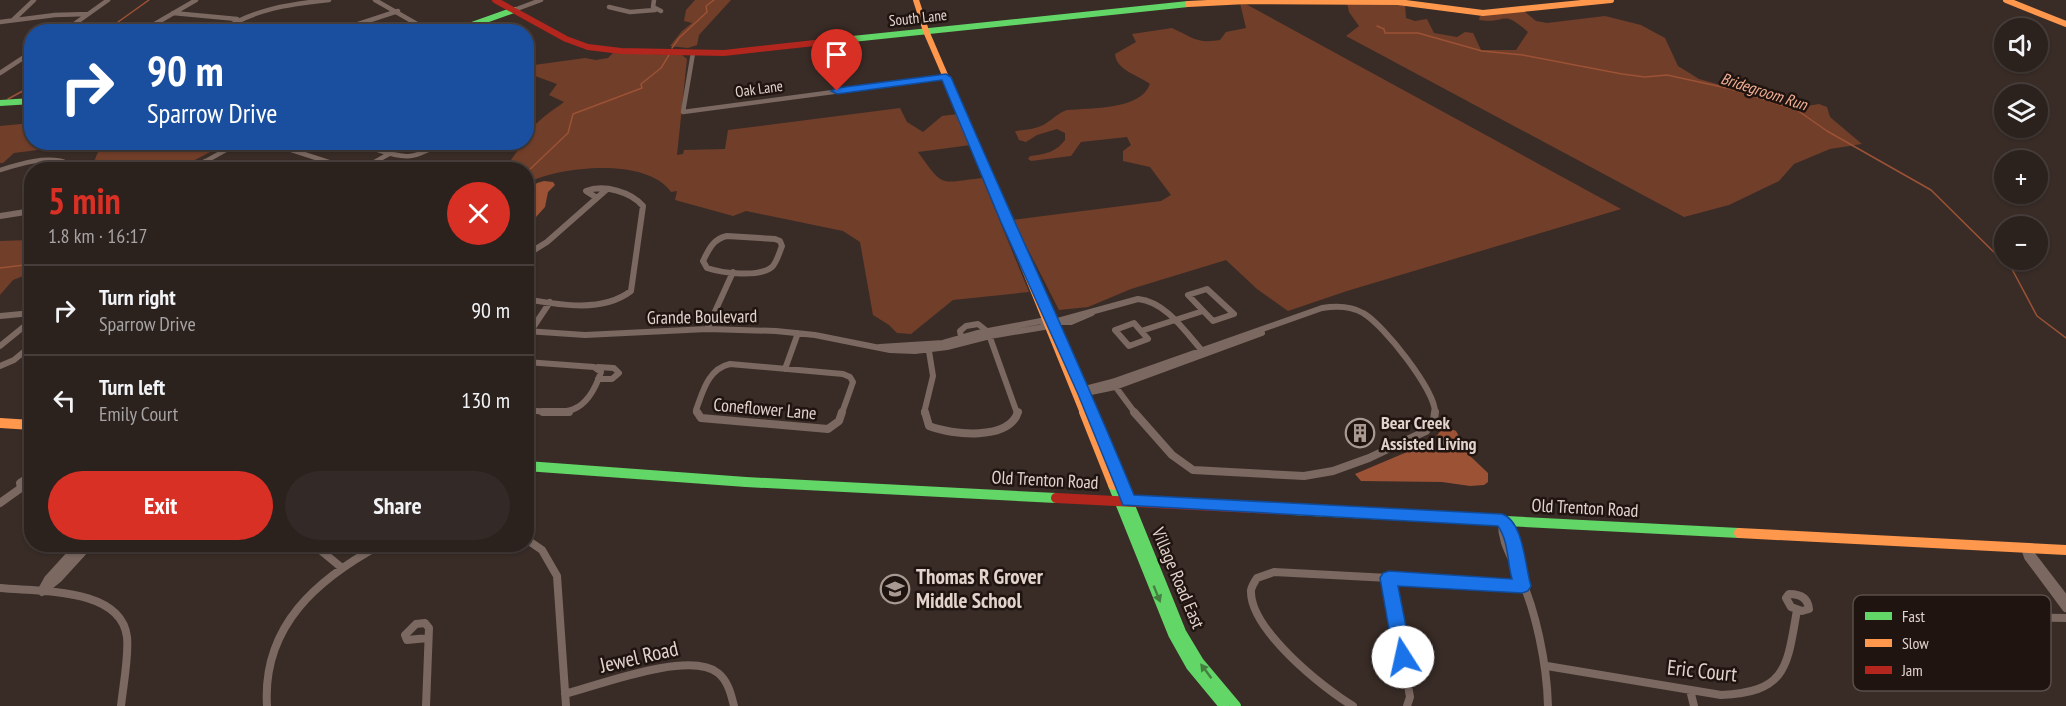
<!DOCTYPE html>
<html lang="en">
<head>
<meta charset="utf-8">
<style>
  body { margin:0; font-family:"PT Sans Narrow",sans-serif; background:#332926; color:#f1f3f6; height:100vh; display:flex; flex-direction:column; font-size:22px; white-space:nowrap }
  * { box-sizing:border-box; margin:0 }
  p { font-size:20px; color:#a6a3a4 }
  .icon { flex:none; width:33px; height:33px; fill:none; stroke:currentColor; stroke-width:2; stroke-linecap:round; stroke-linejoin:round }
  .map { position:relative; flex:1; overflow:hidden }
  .drawer { position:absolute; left:24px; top:162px; width:510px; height:390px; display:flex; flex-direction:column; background:#2b211d; border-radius:24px; box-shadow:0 2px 4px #0004,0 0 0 2px #473e3b }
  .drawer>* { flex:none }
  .guide { position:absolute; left:24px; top:24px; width:510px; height:126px; border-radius:24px; box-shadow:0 2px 4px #0004,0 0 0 2px #473e3b; background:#1a4fa0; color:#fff; overflow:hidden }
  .buttons { position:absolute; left:1994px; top:18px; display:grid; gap:12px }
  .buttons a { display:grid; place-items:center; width:54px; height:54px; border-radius:50%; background:#2b211d; box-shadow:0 2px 4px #0004,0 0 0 2px #473e3b; font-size:30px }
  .pin { position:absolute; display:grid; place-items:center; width:51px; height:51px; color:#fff; margin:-62px -26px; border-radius:50% 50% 50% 0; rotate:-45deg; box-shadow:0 0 6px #0007 }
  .pin .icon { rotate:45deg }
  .me { position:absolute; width:66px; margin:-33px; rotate:350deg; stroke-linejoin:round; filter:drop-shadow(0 0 4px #0008) }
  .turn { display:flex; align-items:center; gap:21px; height:126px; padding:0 24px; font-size:27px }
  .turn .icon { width:78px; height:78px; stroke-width:2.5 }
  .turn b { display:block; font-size:42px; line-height:51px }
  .round { display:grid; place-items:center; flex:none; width:63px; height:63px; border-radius:32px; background:#332926 }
  .summary { display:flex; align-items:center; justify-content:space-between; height:102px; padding:0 24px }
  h1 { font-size:36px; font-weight:700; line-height:45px; color:#d93025 }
  .button { display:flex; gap:12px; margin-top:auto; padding:12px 24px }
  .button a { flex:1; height:69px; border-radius:36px; background:#d93025; color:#fff; font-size:24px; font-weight:700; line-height:69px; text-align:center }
  .button a+a { background:#332926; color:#f1f3f6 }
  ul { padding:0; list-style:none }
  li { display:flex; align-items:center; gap:18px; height:90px; padding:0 24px; border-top:2px solid #473e3b }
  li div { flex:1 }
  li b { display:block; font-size:22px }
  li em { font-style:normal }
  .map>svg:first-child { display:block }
  .green { fill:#713e2a }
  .water { fill:#9c5235 }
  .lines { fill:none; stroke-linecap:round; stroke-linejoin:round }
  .stream { stroke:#9c5235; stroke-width:1.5 }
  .street-far2 { stroke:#7a6861; stroke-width:4.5 }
  .street-far1 { stroke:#7a6861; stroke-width:6 }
  .street { stroke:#7a6861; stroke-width:8 }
  .fast-far2 { stroke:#63d668; stroke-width:6 }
  .fast-far1 { stroke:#63d668; stroke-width:8 }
  .fast { stroke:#63d668; stroke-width:10 }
  .slow-far2 { stroke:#ff974d; stroke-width:6 }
  .slow-far1 { stroke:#ff974d; stroke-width:8 }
  .slow { stroke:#ff974d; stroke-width:10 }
  .jam-far1 { stroke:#b3261e; stroke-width:6 }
  .jam { stroke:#b3261e; stroke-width:10 }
  .oneway { fill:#447f40 }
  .route { fill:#1a73e8; stroke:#114b97; stroke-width:1.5 }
  .labels { text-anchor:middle; stroke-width:5; stroke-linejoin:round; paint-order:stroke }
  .far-street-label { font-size:15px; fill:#e3d3cd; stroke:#1f1410 }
  .far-water-label { font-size:16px; font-style:italic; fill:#f2af95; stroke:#1f1410 }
  .street-label { font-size:18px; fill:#e3d3cd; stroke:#1f1410 }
  .poi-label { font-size:18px; font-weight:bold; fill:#e3d3cd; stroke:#1f1410; text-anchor:start }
  .near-poi-label { font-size:21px; font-weight:bold; fill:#e3d3cd; stroke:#1f1410; text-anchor:start }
  .near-street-label { font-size:21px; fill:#e3d3cd; stroke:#1f1410 }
  .key { fill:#1f1410; stroke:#5a4d49; stroke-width:1.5 }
  .key-label { font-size:16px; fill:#e3d3cd }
</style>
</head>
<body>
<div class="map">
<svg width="2066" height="706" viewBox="0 0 2066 706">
  <rect width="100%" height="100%" fill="#392c27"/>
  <path class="green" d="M695,0H731L699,35L697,45L688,48L670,46L682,31L692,23L684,21L686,10Z
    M1240,3H1244L1621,209L1347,291L1288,311L1257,289L1226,260L1131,289L1088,307L1059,310L1013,220L1161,201L1171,195L1150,167L1123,161V151L1131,145L1127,137L1081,142L1071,156L1031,161L1028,159L1030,156C1045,154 1055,153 1065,140V133L1057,129L1037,135L1026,142L1019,140L1015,131C1026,130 1036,129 1045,124C1053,119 1058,113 1067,110C1090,108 1141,110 1150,84C1138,75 1116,70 1115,54L1136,42L1132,34L1172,28C1192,37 1196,44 1220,40L1226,32L1246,28Z
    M1347,3L1405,4L1406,18L1415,21L1427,19L1434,33L1457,37L1465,32L1473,33L1481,50H1516L1528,32C1501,8 1508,24 1479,20L1480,16L1524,11L1536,21L1547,23L1605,16L1641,25L1665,38L1678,66L1699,79L1800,107L1819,104L1827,107L1830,117L1862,144L1830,149L1794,164L1779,181L1729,205L1684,217L1346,36L1359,26L1349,12Z
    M613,53L682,55L687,59L677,155L683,154L684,150L725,149L728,130L900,108L907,122L923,132L942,116L958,114L971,145L918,152C944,188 938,183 982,178L1029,292L953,300L911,334L897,333L889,325L873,315L860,242L843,231L746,211L733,216L675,200L677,191L671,192C647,157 560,166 527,183L526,170H504L523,143L526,142C528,125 551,112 564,102L549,95L557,84L527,73V66L585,58L596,60L608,58Z
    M31,123L32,142L213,143L210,152L178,169H91L98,152L77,145L14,153L3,163H0V126Z
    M31,240V273L13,280L0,295V241Z"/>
  <path class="water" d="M544,181L553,182L555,185L548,192L545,207L527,227V193L537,183Z
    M1444,426L1456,431L1469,455L1488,473V482L1484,485L1470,486L1442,482L1361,481L1355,474L1433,441Z"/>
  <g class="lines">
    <path class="stream" d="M1377,26L1384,29L1385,33H1418L1482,51L1523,55L1622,74L1645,77L1667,75L1731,89L1797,110L1827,131L1931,190L2013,271L2037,316L2066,338
      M104,32L149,0
      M672,48L679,38L707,12L706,6L714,0
      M8,99L32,86
      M526,173L568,133L573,114L642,88L641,84L661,68L669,55
      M0,268L32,264"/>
    <path class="street-far2" d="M375,0L431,32
      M654,0L653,7L661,11
      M609,7L630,12L655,10
      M514,10L541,0
      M173,13L237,19
      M13,20L34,0
      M0,22L55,15L88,14
      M63,32L108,0
      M141,32L196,0
      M219,32C254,9 289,4 329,0
      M334,32L398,11
      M693,53L683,112L946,77
      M0,73L32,52
      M267,142L353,170
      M376,142L375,149C407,160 414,159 443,142
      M205,161L230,170
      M0,170C19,164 48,155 67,163L63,170
      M190,170L240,142
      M360,170L389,154"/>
    <path class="street-far1" d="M0,216L32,211
      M727,236L775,239L780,241L782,246C779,253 777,262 772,267C759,278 722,273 707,268L703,261C709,249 713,239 727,236Z
      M526,255L547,242L606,190
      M1207,289L1234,314L1213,321L1188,295Z
      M526,299C560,305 602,313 631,291L643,206C631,192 604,184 586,191L597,198
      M0,316L32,313
      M1054,322L1138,299C1167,302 1186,333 1204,353
      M1134,323L1148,339L1129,346L1115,330Z
      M707,329L733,272
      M526,331L585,335L707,329L776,331L815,335L890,350L915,351L947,347L990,336L1044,327L1054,322H1071L1092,313
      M1141,331L1203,311
      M526,338L550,302
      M962,343L960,331L966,326L978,324L988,332L1017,413
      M0,346L32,320
      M880,347L943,343L978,333L1041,321L1047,324
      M526,362L594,367L601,372C586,417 566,414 526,410
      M0,366L14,360L32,345
      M598,367L614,368L619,373L612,379H598
      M785,369L798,333
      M1112,382L1135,413
      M1112,382L1322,308C1335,306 1351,306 1363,313C1383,324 1436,391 1435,413
      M1081,390L1112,382
      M1081,394L1115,387L1262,333
      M698,413L696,410C703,391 708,369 730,364L843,374L850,377L853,382L842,413
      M924,413L933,376L928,345"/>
    <path class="street" d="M543,412H569
      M697,412L701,418L828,429L839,421L842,412
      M925,412L929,426C952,435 1009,441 1018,412
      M1134,412L1172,455L1193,470L1304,476L1333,471L1369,458L1426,431L1434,420L1435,412
      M21,488L20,483L32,475
      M0,503L21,488L32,487
      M1502,520C1501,541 1510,554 1518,572C1536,609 1547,665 1548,706
      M1503,521L1515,544L1518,571
      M526,539L542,550L557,576L566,706
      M313,544L342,568
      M2025,548L2028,557L2066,608
      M2026,548L2066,600
      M1389,578L1523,586
      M0,588C39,592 121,587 127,637C129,657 123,686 121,706
      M42,590L48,579L80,544
      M42,592L58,579L90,544
      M1789,594C1800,594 1808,598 1809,609L1802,611L1791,607L1786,598Z
      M1952,655C1962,656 1968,660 1974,668L1973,674C1962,677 1954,671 1947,662L1948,657Z
      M1962,657L1965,629L1977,617L2066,618
      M1547,666L1721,695C1787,692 1787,667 1797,610
      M1690,690L1694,706
      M565,694C599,685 690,650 718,673C728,681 731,694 734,706
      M267,706C262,626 317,579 382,544
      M426,706L429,628L425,623L416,624L405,635L407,640L428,638
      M1353,706C1323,688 1249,629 1251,590C1252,586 1255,581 1257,578L1274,572L1389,578L1410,697L1407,706"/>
    <path class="fast-far2" d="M452,32L514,10
      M833,41L1188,4
      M0,103L32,101"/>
    <path class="fast-far1" d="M1044,302L1093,413"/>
    <path class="fast" d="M1092,412L1181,632L1199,662L1236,706
      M526,466L746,482L1056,498
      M1113,485L1173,634L1191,666L1224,706
      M1293,510L1739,533"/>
    <path class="slow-far2" d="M916,0L926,31L991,182
      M2006,0L2066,24
      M1188,4L1247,1L1398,2L1483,13L1611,0"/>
    <path class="slow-far1" d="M990,181L1084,413"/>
    <path class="slow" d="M1084,412L1113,485
      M0,423L32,425
      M1739,533L2066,550"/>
    <path class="jam-far1" d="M495,0L566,39L588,47L621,51L724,53L833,41"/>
    <path class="jam" d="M1056,498L1293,510"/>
  </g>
  <defs><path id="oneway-solid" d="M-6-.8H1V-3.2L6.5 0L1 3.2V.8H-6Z" transform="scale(1.5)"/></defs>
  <g class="oneway">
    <use href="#oneway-solid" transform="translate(1157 594) rotate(68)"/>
    <use href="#oneway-solid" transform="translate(1206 671) rotate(-127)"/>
  </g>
  <path class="route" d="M946,74L951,77C1011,217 1076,354 1134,495L1502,514C1524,521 1525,568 1531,586L1528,591L1522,593L1398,586L1412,657L1409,663L1403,665L1397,663L1394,657L1380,578L1383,573L1389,571L1512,579C1507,562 1509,542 1498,526L1123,505L1078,394L1001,222L942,80L837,94L831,91L837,88Z"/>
  <defs>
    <g id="building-ring" transform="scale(1.5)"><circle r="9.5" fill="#1f1410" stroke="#a89993" stroke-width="1.5"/><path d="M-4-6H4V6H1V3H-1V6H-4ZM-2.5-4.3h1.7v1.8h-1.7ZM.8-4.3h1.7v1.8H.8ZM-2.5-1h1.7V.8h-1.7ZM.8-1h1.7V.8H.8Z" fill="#a89993"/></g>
    <g id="school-ring" transform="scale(1.5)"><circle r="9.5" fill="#1f1410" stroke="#a89993" stroke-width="1.5"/><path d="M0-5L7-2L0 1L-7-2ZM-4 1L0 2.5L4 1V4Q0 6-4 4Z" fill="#a89993"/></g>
  </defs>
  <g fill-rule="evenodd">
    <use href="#building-ring" x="1360" y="433"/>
    <use href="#school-ring" x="895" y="589"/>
  </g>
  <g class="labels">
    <g class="far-street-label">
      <text transform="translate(918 18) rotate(-6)" y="5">South Lane</text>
      <text transform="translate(759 89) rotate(-8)" y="5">Oak Lane</text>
    </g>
    <g class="far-water-label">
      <text transform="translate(1764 91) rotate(18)" y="6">Bridegroom Run</text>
    </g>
    <g class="street-label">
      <text transform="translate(702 317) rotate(-1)" y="6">Grande Boulevard</text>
      <text transform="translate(765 409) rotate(5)" y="6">Coneflower Lane</text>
      <text transform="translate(1045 480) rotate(3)" y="6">Old Trenton Road</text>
      <text transform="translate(1585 508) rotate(3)" y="6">Old Trenton Road</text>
      <text transform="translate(1178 578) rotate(67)" y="6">Village Road East</text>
    </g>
    <g class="poi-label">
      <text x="1381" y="429">Bear Creek<tspan x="1381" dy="21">Assisted Living</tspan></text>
    </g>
    <g class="near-poi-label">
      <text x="916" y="584">Thomas R Grover<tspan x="916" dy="24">Middle School</tspan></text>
    </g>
    <g class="near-street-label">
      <text transform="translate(639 657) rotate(-13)" y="7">Jewel Road</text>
      <text transform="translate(1702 671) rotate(6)" y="7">Eric Court</text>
    </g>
  </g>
  <rect x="1853" y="595" width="198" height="96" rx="9" class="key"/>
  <rect x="1865" y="612" width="27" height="8" fill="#63d668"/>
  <rect x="1865" y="639" width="27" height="8" fill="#ff974d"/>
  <rect x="1865" y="666" width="27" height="8" fill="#b3261e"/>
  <g class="key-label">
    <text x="1902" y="622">Fast</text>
    <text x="1902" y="649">Slow</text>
    <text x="1902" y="676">Jam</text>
  </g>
</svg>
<div class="buttons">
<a><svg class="icon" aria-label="sound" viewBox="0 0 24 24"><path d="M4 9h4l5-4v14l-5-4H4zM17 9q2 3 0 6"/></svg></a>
<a><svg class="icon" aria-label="layers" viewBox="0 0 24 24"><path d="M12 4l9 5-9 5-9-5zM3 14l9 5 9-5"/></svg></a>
<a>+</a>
<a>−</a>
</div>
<div class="pin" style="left:837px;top:91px;background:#d93025"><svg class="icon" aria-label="arrive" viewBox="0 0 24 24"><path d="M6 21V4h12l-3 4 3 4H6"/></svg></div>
<svg class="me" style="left:1403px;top:657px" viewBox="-20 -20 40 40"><circle r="19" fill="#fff"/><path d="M0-13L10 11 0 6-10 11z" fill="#1a73e8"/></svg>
<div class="guide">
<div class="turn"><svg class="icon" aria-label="right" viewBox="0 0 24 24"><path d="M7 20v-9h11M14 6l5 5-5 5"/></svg><div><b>90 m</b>Sparrow Drive</div></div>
</div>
<section class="drawer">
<div class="summary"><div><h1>5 min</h1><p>1.8 km · 16:17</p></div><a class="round" style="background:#d93025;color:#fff"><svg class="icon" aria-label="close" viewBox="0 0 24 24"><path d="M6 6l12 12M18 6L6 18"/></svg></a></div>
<ul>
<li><svg class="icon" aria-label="right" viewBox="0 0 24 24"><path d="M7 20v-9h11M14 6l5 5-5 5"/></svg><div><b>Turn right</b><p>Sparrow Drive</p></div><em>90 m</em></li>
<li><svg class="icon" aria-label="left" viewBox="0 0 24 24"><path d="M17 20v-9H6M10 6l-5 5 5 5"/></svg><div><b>Turn left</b><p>Emily Court</p></div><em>130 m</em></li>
</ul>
<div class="button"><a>Exit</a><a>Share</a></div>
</section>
</div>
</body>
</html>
